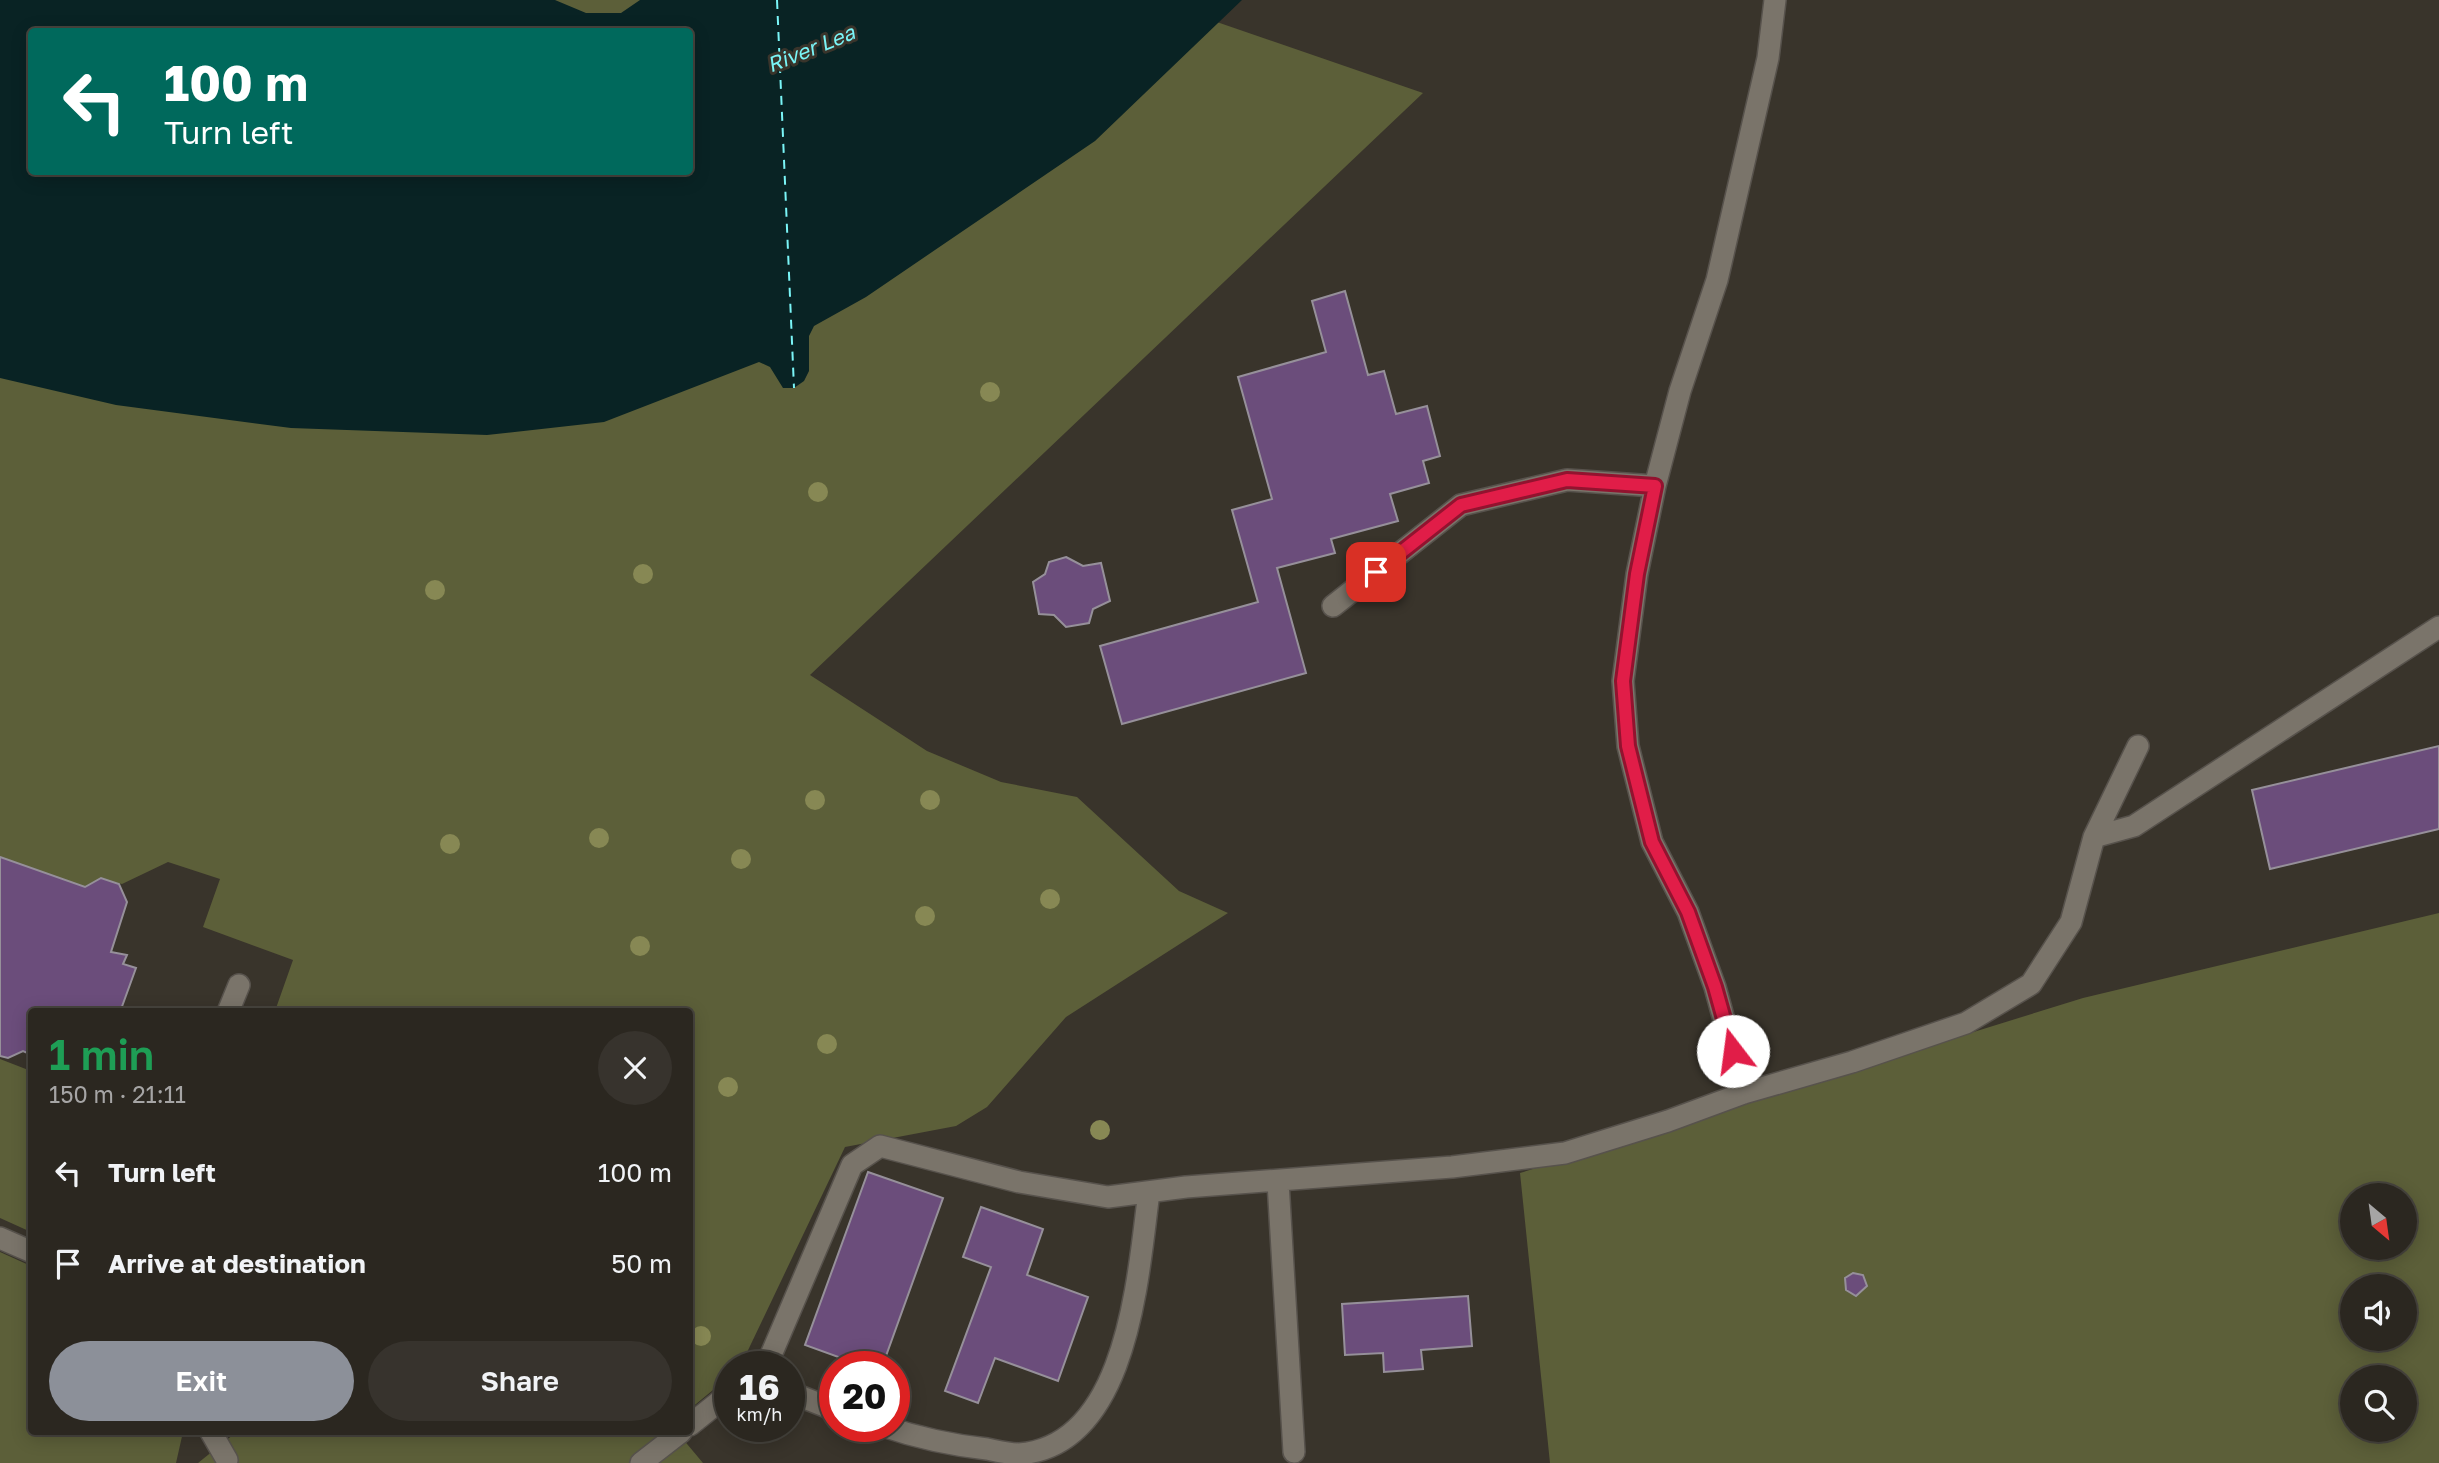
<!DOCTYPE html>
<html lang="en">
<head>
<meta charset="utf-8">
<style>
  body { margin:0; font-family:"Golos Text",sans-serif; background:#37332d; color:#f1f3f6; height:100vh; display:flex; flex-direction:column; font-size:26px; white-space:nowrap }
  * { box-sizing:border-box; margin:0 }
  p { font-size:23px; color:#a6a5a5 }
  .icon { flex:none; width:38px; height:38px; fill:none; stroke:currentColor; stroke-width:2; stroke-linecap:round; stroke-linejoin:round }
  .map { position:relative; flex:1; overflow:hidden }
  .panel { position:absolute; left:28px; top:1008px; width:665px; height:427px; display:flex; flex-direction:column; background:#2b2720; border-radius:7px; box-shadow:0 4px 18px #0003,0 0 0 2px #47443e }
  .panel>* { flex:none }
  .top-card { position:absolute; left:28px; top:28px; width:665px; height:147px; border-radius:7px; box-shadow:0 4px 18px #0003,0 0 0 2px #47443e; background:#00695c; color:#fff; overflow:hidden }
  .needle { width:46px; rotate:151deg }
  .buttons { position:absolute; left:2340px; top:1183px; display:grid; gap:14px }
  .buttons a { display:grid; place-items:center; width:77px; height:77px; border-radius:50%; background:#2b2720; box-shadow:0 4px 18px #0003,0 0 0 2px #47443e; font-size:35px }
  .speed { position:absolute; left:714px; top:1351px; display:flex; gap:14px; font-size:35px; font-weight:700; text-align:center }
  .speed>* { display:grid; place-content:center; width:91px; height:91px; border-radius:50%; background:#2b2720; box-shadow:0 4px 18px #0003,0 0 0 2px #47443e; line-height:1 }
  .speed small { font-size:18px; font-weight:400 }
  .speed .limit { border:10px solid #d22; background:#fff; color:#111 }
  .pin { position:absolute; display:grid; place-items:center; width:60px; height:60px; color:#fff; margin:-30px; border-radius:14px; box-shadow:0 4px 10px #0006 }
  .me { position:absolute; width:77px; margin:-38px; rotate:345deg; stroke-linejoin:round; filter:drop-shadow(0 0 5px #0008) }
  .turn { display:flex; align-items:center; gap:24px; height:147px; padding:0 21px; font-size:32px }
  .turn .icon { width:91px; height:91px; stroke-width:2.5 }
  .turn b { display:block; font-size:49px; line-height:60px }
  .round { display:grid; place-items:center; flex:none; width:74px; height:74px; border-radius:37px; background:#37332d }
  .head { display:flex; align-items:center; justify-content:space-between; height:119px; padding:0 21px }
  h1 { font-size:42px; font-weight:600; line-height:52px; color:#1e9e55 }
  .primary-button { display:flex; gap:14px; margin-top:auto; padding:14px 21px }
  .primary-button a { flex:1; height:80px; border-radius:42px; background:#8c9099; color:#fff; font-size:28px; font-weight:600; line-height:80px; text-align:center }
  .primary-button a+a { background:#37332d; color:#f1f3f6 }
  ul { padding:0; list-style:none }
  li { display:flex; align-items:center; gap:21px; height:91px; padding:0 21px }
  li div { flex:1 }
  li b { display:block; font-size:26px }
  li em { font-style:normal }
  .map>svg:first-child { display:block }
  .green { fill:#5c5f39; fill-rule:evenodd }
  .water { fill:#092324; fill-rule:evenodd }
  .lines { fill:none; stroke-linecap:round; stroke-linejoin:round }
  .ferry { stroke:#7af5f7; stroke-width:2; stroke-dasharray:9 7; stroke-linecap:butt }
  .building { fill:#6b4d7b; stroke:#96909a; stroke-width:2 }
  .minor-casing { stroke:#57524c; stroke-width:24 }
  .minor { stroke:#7a746a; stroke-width:21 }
  .tree { fill:#878854 }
  .route-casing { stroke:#92132f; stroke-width:18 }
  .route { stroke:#e11d48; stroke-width:12 }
  .labels { text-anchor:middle; stroke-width:6; stroke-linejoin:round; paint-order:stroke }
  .water-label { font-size:21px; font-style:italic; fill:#7af5f7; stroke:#39342b }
</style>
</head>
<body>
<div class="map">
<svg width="2439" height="1463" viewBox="0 0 2439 1463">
  <rect width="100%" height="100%" fill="#39342b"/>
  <path class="green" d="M0,0H1153L1423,93L810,675L927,751L1001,782L1077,797L1179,891L1228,913L1066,1017L987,1107L956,1126L845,1147L740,1367H730V1376L690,1409V1012L275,1011L293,960L203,927L220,879L168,862L122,884L101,879L85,887L0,857ZM32,32H690V172H32Z
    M2439,913V1463H1550L1520,1173L2083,998ZM2352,1195H2404V1248H2352ZM2352,1286H2404V1339H2352ZM2352,1377H2404V1430H2352Z
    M0,1059L31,1071V1232L0,1218Z
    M0,1252L31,1266L32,1432H183L176,1463H0Z
    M233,1432H677L703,1463H198L234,1434Z"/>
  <path class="water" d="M0,0H555L586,13H621L640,0H1242L1095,141L866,297L814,326L809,336V371L804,381L794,388H783L770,367L759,362L604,422L487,435L291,428L116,405L0,378ZM32,32H690V172H32Z"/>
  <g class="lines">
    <path class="ferry" d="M777,0L794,388"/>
  </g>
  <path class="building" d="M1345,291L1368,375L1384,371L1396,414L1427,406L1440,456L1423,461L1429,483L1390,494L1398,521L1331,539L1335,553L1277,568L1306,673L1122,724L1100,646L1258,602L1232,510L1272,499L1238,377L1326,352L1312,301Z
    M1066,557L1083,566L1101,563L1110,601L1093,609L1089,623L1066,627L1054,615L1039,614L1033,582L1045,574L1049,562Z
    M2439,746V829L2270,869L2252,790Z
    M0,857L85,887L101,878L119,884L127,902L111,952L127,955L123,964L136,968L120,1012H32V1055L23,1051L8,1058L0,1056Z
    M868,1172L943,1198L882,1367H866L805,1345Z
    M981,1207L1043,1229L1027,1275L1088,1297L1058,1381L995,1358L978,1403L945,1391L991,1267L963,1257Z
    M1853,1273L1863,1275L1867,1286L1856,1296L1846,1290L1845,1278Z
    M1468,1296L1472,1346L1421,1350L1423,1369L1384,1372L1383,1353L1345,1355L1342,1304Z"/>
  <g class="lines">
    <g class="minor-casing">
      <path id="minor" d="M1333,606L1461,505L1567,480L1655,486
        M2094,837L2134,826L2439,627
        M228,1012L239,985
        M1744,1093L1715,987L1688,912L1652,842L1628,746L1623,681L1637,574L1655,486L1680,391L1717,280L1768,58L1775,0
        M1278,1182L1294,1452
        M0,1238L32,1252
        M762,1367L768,1362L852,1165L880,1146L1019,1182L1108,1197L1186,1187L1452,1167L1565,1153L1668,1121L1744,1093L1852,1062L1966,1023L2031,984L2071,922L2094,837L2138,746
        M789,1392L835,1410
        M690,1425L730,1393
        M883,1426C918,1438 951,1445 987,1449C997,1451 1009,1454 1019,1454C1129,1446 1138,1273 1149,1192
        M211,1432L227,1460
        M641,1463L681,1432"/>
    </g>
    <use href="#minor" class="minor"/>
  </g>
  <g class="tree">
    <circle cx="990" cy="392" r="10"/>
    <circle cx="818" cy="492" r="10"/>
    <circle cx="643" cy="574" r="10"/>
    <circle cx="435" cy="590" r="10"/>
    <circle cx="815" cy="800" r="10"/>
    <circle cx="930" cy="800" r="10"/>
    <circle cx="599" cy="838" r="10"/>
    <circle cx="450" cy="844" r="10"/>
    <circle cx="741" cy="859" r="10"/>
    <circle cx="1050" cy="899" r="10"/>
    <circle cx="925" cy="916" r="10"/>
    <circle cx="640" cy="946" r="10"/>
    <circle cx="827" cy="1044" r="10"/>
    <circle cx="728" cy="1087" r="10"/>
    <circle cx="1100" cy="1130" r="10"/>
    <circle cx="701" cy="1336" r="10"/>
  </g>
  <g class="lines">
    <g class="route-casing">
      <path id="route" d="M1376,572L1461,505L1567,480L1655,486L1637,574L1623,681L1628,746L1652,842L1688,912L1715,987L1733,1051"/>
    </g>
    <use href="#route" class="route"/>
  </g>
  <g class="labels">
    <g class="water-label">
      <text transform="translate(811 49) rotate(-22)" y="7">River Lea</text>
    </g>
  </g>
</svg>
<div class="buttons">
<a><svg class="needle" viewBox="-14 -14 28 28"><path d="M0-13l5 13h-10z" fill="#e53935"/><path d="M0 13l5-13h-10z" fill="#a6a5a5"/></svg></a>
<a><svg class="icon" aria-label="sound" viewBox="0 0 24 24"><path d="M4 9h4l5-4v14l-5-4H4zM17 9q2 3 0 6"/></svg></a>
<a><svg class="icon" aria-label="search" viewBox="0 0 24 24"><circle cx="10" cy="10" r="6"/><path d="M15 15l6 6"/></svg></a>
</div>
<div class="speed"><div>16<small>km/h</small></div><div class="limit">20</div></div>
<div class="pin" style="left:1376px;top:572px;background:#d93025"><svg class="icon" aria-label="arrive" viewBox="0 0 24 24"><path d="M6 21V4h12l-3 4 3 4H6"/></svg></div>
<svg class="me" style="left:1733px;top:1051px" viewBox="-20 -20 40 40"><circle r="19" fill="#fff"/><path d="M0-13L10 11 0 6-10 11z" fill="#e11d48"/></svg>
<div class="top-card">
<div class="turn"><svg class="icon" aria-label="left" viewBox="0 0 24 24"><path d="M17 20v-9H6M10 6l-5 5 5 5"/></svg><div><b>100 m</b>Turn left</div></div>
</div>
<section class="panel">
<div class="head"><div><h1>1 min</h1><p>150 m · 21:11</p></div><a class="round"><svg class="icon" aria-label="close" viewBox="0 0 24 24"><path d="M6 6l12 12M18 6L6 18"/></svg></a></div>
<ul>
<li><svg class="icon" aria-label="left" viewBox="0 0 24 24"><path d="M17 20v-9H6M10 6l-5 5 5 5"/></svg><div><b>Turn left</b></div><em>100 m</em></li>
<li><svg class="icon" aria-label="arrive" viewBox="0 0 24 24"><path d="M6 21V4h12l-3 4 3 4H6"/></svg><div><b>Arrive at destination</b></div><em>50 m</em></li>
</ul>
<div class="primary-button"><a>Exit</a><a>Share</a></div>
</section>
</div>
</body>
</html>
